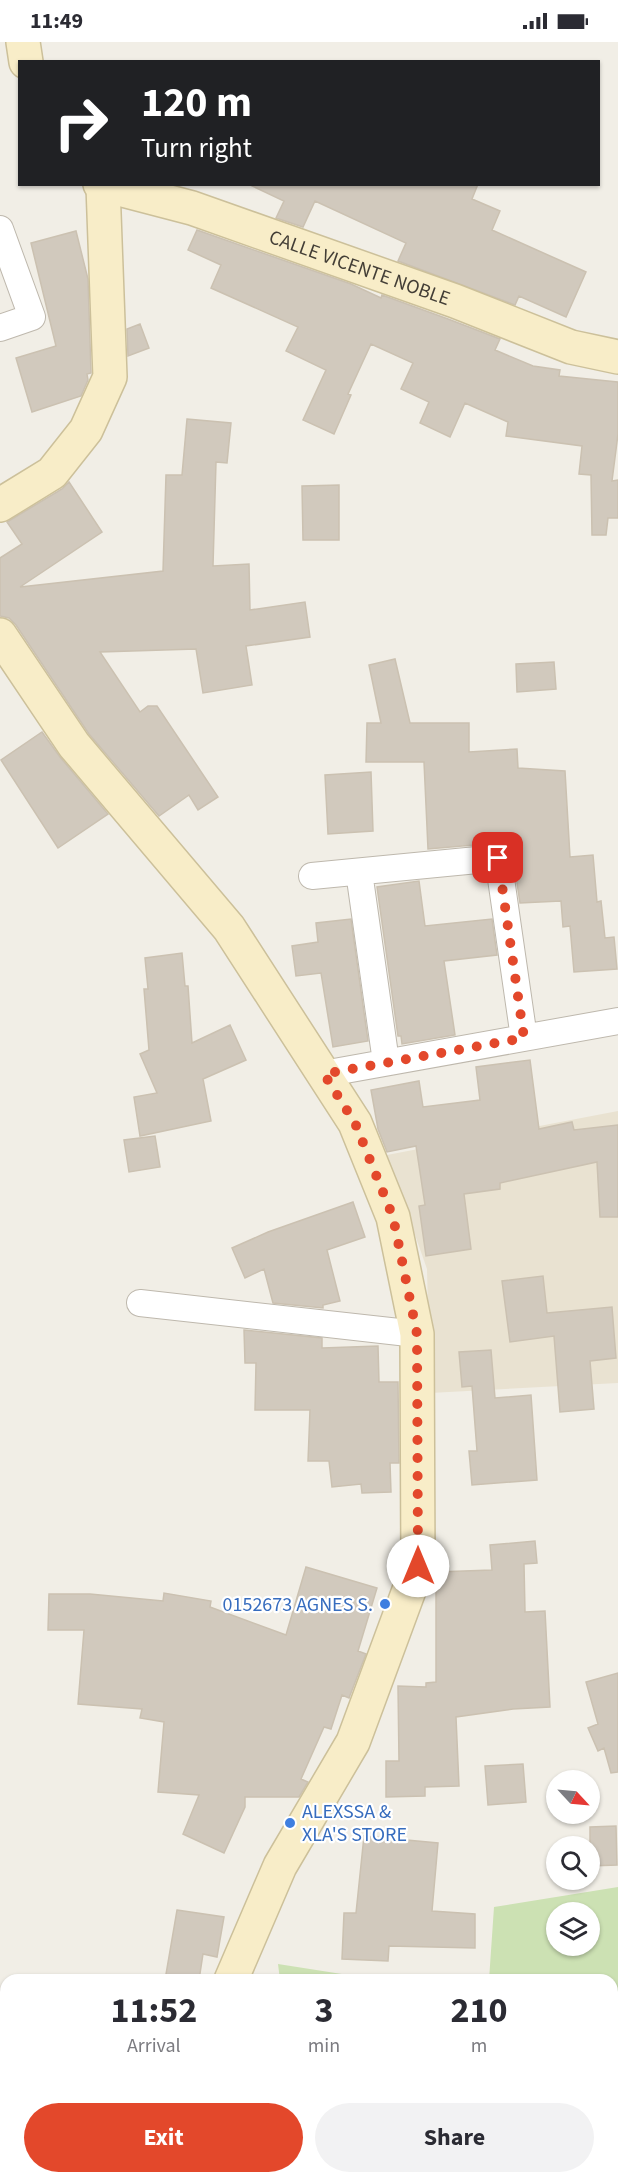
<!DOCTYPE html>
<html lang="en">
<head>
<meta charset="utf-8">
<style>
  body { margin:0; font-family:"Source Sans 3",sans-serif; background:#f2f2f3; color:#2b2b33; height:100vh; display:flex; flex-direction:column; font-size:22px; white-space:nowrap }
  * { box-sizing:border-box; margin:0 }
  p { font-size:20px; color:#7c7c81 }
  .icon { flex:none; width:33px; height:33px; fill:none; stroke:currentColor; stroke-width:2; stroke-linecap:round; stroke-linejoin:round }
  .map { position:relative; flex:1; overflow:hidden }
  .details { position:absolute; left:0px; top:1932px; width:618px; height:210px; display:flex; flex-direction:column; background:#fff; border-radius:18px 18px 0 0; box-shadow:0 2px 4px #0004 }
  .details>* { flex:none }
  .hud { position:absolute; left:18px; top:18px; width:582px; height:126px; border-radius:0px; box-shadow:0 2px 4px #0004; background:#202124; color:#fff; overflow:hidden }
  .needle { width:39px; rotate:116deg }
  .buttons { position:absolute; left:546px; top:1728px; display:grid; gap:12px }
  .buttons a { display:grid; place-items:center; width:54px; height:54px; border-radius:50%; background:#fff; box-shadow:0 2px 4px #0004; font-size:30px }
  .pin { position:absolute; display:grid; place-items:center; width:51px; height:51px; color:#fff; margin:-26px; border-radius:12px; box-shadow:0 3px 9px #0006 }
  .me { position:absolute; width:66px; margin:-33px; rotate:0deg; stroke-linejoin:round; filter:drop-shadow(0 0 4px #0008) }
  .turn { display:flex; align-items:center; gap:21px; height:126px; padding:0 24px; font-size:27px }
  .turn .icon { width:78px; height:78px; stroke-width:2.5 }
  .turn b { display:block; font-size:42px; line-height:51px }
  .eta { display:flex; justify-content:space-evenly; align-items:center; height:102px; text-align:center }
  .eta b { font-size:36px; font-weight:700; line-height:42px }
  .action { display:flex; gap:12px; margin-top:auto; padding:12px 24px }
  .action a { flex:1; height:69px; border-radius:36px; background:#e3482b; color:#fff; font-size:24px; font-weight:700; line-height:69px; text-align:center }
  .action a+a { background:#f2f2f3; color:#2b2b33 }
  .status { display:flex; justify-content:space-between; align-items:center; height:42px; padding:0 30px; background:#fff; direction:ltr }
  .status svg { height:16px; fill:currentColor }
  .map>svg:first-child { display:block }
  .education { fill:#e9e2d1 }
  .green { fill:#cce1b3; fill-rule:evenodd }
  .building { fill:#d1c9bd; stroke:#cbc1b1; stroke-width:1.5 }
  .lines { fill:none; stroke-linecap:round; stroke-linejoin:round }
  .street-casing { stroke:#beb8ad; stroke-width:28 }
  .secondary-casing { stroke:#ccc09a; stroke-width:36 }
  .street { stroke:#fff; stroke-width:26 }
  .secondary { stroke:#f8edc8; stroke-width:33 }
  .route { stroke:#e3482b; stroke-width:10; stroke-dasharray:0 18 }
  .shop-dot { fill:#3f7fe0; stroke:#fff; stroke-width:2 }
  .labels { text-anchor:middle; stroke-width:4.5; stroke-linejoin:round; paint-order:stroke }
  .street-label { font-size:20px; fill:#433e36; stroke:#fff }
  .shop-label { font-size:20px; fill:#366cbe; stroke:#fff; text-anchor:end }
</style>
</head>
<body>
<div class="status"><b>11:49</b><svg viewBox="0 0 49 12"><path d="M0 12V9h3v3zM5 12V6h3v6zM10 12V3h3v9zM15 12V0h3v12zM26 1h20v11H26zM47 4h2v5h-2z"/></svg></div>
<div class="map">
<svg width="618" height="2142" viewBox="0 0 618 2142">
  <rect width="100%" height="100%" fill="#f1eee6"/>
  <path class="education" d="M618,1069V1341L430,1351L427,1227L387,1113Z"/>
  <path class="green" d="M618,1845V2142H304L303,2136H612V1938H489L494,1865ZM556,1870H590V1904H556Z
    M278,1922L380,1938H280Z"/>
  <path class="building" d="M248,142H478L472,157L500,169L492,188L586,230L566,275L519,254L515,263L398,219L406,201L315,159L303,185L276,176L284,159Z
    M197,188L351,242L381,256L382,253L448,277L500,297L495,308L533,324L560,328L559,334L618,340V392L612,439L618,438V476H608L606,493H592L591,433L579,432L582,404L506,394L508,380L465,361L450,395L420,381L429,360L401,347L413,321L371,302L348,352L351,353L334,392L303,378L326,328L286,309L298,285L211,246L221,223L188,208Z
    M76,189L88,237L91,331L87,332L88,338L81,354L32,370L16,316L56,304L31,201Z
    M140,282L149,306L128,314L127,287Z
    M187,377L231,381L227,421L216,420L213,524L249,522L250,568L305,560L310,595L246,604L252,643L203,651L196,607L100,610L140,670L148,664H157L218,755L198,768L189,753L159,774L89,692L16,583L9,576L0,574V516L22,502L7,480L62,447L69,440L102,490L20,545L163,529L166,433H182Z
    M339,443V498H303L302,444Z
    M395,617L410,681H469V710L517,707L518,726L565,729L570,815L593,813L597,860L601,859L605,896L614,895L617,927L574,930L570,884L563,885L561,859L520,861L513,814L508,803L497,801L428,807L424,720H366L367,681H381L369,623Z
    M554,620L556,647L517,650L516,622Z
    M42,690L60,715L108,772L58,806L1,718Z
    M371,730L373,789L328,792L325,733Z
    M419,839L425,884L492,877L497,913L444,919L455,993L402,1002L401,994H398L377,845Z
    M351,877L368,999L333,1005L321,931L296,934L292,904L318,900L316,881Z
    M182,911L185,944H188L192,1001L230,983L246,1018L203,1037L211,1079L140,1094L134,1055L157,1051L140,1012L149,1008L144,947H148L145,916Z
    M530,1018L539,1087L572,1080L574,1088L618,1083V1175H600L597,1120L500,1141V1147L464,1152L471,1207L426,1214L419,1164L425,1163L416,1104L387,1110L378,1087L371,1048L419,1039L423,1065L480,1058L476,1025Z
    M155,1094L160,1125L129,1130L124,1098Z
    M353,1160L365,1195L327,1208L340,1259L323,1263V1266L273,1261L264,1227L245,1236L232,1206L268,1190Z
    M543,1234L547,1271L612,1265L616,1316L590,1319L594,1367L560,1370L554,1294L510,1300L502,1239Z
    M244,1288L322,1296V1306L378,1304L379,1340H398L399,1421H390L391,1450L362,1451L361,1442L332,1445L329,1419H308L310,1368H255L256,1321H245Z
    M491,1308L495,1356L531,1353L537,1438L472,1443L469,1409H477L472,1344L462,1345L459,1310Z
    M535,1499L537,1521L524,1522L525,1570L545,1569L550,1665L513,1667L456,1675L459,1744L425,1745V1754L386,1755V1719H399L398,1644L426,1645V1641L436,1640V1530L492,1528L490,1503Z
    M306,1525L377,1546L358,1609L366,1612L349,1656L342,1653L331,1687L324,1685L301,1737L308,1740L299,1755H245V1765L224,1811L183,1792L199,1753L158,1750L164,1680L140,1676L142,1667L78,1662L84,1588H48L49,1552H90L163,1559L164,1551L211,1559L210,1565L286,1593Z
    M618,1631V1730L611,1731L604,1706L598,1709L588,1686L598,1682L586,1640Z
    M523,1722L526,1760L488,1763L485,1724Z
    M616,1784L617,1823L590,1824V1785Z
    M364,1794L438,1801L432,1869L475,1872V1906L389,1904L388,1919L342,1917L344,1871H356Z
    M177,1868L224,1875L217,1915L203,1912L199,1938H165Z"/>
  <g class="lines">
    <g class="street-casing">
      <path id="street" d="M0,187L32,275L0,286
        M359,830L386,1020
        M312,834L498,816L524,996
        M323,1032L618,979
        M140,1261L417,1292
        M0,1996L6,1997"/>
    </g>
    <g class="secondary-casing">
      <g id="secondary">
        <path d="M23,0L26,20"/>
        <path id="s1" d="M100,142L192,166L455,259L571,305L618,315"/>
        <path d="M0,463L52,431L86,388L110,335L103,144"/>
        <path d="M0,593L74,703L229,886L355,1081L393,1175L417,1292L418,1524L353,1700L280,1824L231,1938"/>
        <path d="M190,2142V2136"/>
      </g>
    </g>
    <use href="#street" class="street"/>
    <use href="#secondary" class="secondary"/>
  </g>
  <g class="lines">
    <path class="route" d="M418,1524L417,1292L393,1175L355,1081L324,1032L524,996L498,816"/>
  </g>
  <g class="shop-dot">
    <circle cx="385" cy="1562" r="6"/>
    <circle cx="290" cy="1781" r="6"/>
  </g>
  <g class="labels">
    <g class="street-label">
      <text dy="7" stroke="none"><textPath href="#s1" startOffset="273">CALLE VICENTE NOBLE</textPath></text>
    </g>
    <g class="shop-label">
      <text x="373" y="1569">0152673 AGNES S.</text>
      <text x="302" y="1776" text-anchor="start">ALEXSSA &amp;<tspan x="302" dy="23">XLA'S STORE</tspan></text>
    </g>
  </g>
</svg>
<div class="buttons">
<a><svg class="needle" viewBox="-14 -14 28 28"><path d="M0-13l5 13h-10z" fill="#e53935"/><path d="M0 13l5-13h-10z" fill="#7c7c81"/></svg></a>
<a><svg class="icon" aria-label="search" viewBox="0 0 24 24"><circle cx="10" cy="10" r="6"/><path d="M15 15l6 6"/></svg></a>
<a><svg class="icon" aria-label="layers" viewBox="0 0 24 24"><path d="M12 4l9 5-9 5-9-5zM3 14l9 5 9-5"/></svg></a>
</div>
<div class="pin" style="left:498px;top:816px;background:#d93025"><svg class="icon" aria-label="arrive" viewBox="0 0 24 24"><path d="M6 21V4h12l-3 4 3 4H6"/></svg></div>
<svg class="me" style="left:418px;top:1524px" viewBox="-20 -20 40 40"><circle r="19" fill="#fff"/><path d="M0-13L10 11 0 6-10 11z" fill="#e3482b"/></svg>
<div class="hud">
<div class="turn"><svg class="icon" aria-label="right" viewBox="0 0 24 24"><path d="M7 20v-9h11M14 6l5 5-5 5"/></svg><div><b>120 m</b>Turn right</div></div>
</div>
<section class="details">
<div class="eta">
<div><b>11:52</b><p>Arrival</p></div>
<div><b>3</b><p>min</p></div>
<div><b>210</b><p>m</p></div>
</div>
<div class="action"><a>Exit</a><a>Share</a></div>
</section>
</div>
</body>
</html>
